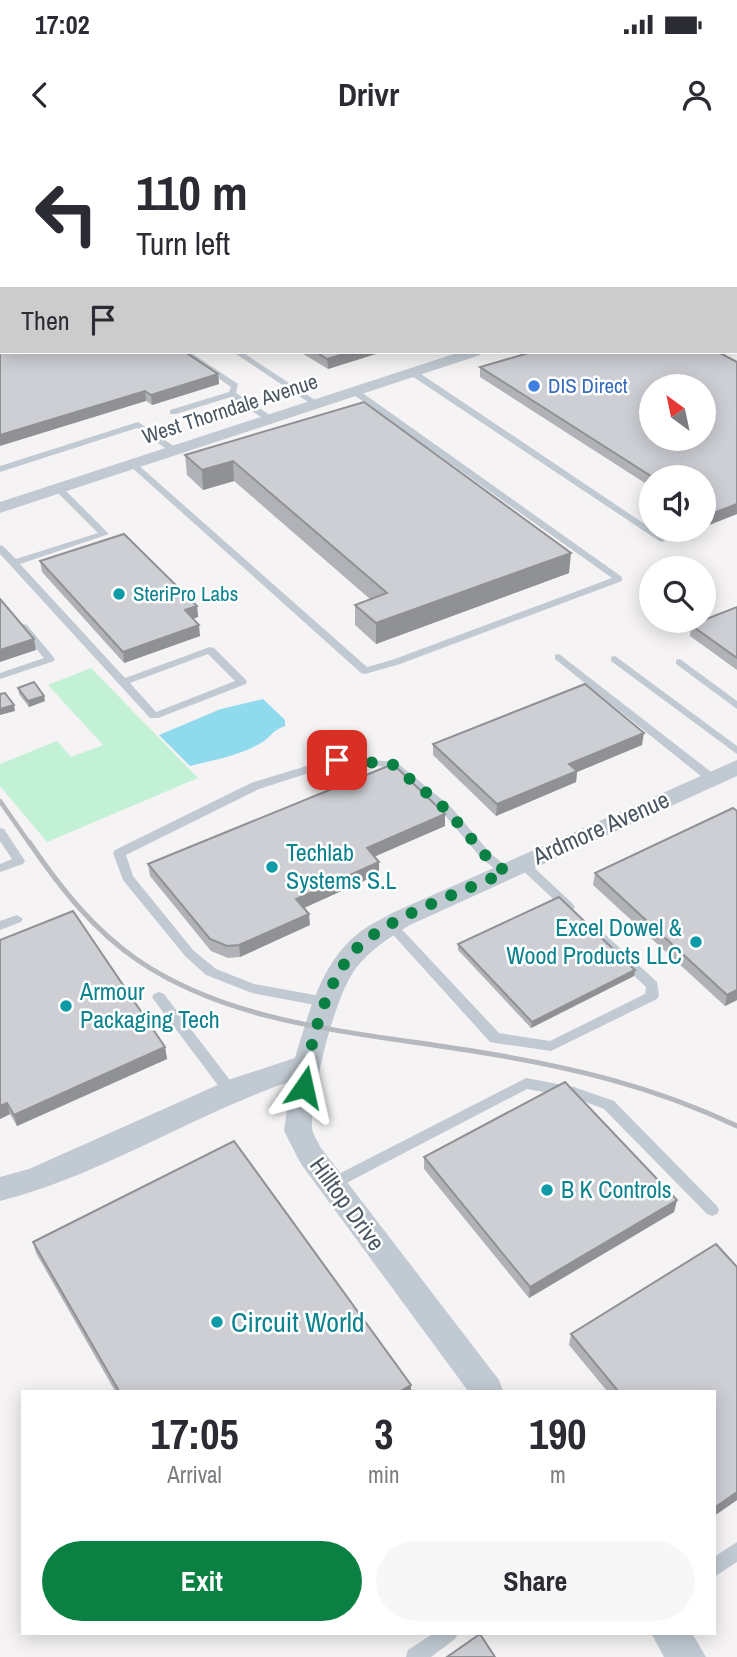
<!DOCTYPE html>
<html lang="en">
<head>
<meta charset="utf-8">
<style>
  body { margin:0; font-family:"Archivo Narrow",sans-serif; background:#f7f7f7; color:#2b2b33; height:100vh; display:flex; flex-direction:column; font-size:26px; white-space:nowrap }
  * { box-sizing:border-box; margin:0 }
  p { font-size:23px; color:#7c7c81 }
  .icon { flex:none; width:38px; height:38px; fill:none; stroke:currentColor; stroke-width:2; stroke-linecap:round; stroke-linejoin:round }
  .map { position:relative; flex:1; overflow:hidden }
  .sheet { position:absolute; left:21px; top:1250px; width:695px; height:245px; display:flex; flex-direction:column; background:#fff; border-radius:0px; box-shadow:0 4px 18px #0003 }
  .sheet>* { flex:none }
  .hud { position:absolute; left:0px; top:0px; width:738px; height:214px; box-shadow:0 4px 18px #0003; background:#fff; color:#2b2b33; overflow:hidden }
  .needle { width:46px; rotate:327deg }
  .controls { position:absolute; left:639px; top:234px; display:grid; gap:14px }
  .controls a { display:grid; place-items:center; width:77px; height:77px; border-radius:50%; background:#fff; box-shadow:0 4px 18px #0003; font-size:35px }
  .pin { position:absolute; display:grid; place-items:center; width:60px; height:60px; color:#fff; margin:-30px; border-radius:14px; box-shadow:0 4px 10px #0006 }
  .me { position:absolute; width:77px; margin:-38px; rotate:11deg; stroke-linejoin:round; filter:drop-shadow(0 0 5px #0008) }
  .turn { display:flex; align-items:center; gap:24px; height:147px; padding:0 21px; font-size:32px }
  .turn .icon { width:91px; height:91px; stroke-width:2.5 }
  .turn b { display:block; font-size:49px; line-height:60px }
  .then { display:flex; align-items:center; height:66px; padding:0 21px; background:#0003; gap:14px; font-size:26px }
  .eta { display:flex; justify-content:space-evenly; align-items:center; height:119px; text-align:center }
  .eta b { font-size:42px; font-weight:800; line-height:49px }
  .action { display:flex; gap:14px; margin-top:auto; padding:14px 21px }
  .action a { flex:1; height:80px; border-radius:42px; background:#0b8043; color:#fff; font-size:28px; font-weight:800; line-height:80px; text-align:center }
  .action a+a { background:#f7f7f7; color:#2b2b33 }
  .status { display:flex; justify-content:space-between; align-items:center; height:49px; padding:0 35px; background:#fff; direction:ltr }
  .status svg { height:19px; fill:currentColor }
  header { display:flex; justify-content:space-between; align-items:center; height:91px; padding:0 21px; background:#fff; font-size:32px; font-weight:800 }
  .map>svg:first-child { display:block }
  .green { fill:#c3f1d5 }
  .water { fill:#90daee }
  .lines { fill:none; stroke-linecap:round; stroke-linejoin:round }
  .service { fill:#c1cad2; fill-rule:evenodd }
  .minor { fill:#c1cad2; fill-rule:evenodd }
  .rail-far1 { stroke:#b5b8bd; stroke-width:4.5 }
  .rail { stroke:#b5b8bd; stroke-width:5 }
  .wall { fill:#b0b2b7; fill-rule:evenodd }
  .shaded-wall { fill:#909195 }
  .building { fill:#cdcfd5; stroke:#909195; stroke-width:2; fill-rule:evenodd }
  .route { stroke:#0b8043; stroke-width:12; stroke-dasharray:0 21.6 }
  .shop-dot { fill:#3f7fe0; stroke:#fff; stroke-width:2.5 }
  .culture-dot { fill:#0f9aa8; stroke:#fff; stroke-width:2.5 }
  .labels { text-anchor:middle; stroke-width:5; stroke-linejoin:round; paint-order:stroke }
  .far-shop-label { font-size:21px; fill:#366cbe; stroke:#fff; text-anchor:start }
  .far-street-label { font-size:21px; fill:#4a5661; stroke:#fff }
  .far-culture-label { font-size:21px; fill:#0d838f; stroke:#fff; text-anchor:start }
  .street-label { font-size:24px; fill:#4a5661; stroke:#fff }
  .culture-label { font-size:24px; fill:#0d838f; stroke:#fff; text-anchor:start }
  .near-culture-label { font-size:28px; fill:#0d838f; stroke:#fff; text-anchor:start }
</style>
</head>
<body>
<div class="status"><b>17:02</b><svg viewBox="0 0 49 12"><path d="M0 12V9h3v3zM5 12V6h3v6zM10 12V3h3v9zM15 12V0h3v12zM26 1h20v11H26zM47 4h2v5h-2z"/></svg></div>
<header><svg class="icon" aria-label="back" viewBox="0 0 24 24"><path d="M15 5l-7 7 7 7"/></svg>Drivr<svg class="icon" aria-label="person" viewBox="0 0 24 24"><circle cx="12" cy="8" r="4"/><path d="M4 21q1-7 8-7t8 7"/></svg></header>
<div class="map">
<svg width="737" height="1517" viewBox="0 0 737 1517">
  <rect width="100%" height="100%" fill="#f5f3f3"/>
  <path class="green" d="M91,528L198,638L47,702L0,646V624L57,601L71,617L103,605L48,545Z"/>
  <path class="water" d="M263,559L285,580V586C270,592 274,594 264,601C243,615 214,620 190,626L159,595L221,569Z"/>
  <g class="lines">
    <path class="service" d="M135,0H142L144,2H137Z
      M409,0L419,2H411Z
      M492,0H502L489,2Z
      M0,73H2V79L0,78Z
      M0,140H2L0,145Z
      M181,212H190L238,244L236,253L273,277V281H267L231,257L176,274H170V270L229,252L231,247Z
      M233,212H242L321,264L314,266Z
      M409,230H415L667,399L662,402L659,401L409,234Z
      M351,249H357L622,437V441L400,524L365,534L361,533L129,325L136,323L367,527L392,520L612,438L351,253Z
      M138,282L178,309V313H172L137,288L0,332V326Z
      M59,346L62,347L109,394L20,424L125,538L210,507L214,508L246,540L247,542L246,544L158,578H150L0,414V405L3,406L16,419L98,393L56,351L55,349ZM208,514L235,541L156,572L130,543Z
      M23,484L27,485L55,519L54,521L0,539V533L44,518L18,487Z
      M559,514L715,635L717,638L715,641H707L555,519V515Z
      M615,516L737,606V614L611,521V517Z
      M680,519L737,561V569L676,524V520Z
      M336,617L396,622L451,667L490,713L512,731L510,734H502L482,719L443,673L389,627L337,624L259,649L126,715L133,736L193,810L216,829L254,844L326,857L331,859L333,862L331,865L326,867L252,853L206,835L185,816L123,740L113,713L115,710L251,643Z
      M0,688L4,689L25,721L23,724L0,732V724L12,719L0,701Z
      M523,720L527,721L573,764L575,767L573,770H565L519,727L517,724L519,721Z
      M17,775L23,779L21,782L0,790V781Z
      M391,781L395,782L499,893L550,901L645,854L646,847L588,792L586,789L592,785L596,786L657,842L659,856L657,859L551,911L495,903L490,902L387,788L385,785Z
      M159,852L164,854L236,948L238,952L236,956L231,957L226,956L154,860L152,857L154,854Z
      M526,938L574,947L614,961L717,1066L719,1070L717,1074L712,1076L707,1074L604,969L573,957L527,949L337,1048L332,1050L327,1048L325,1044L327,1040Z
      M737,1402V1422L714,1437V1417Z
      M434,1493H458L455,1499L431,1517H406L408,1510Z"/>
    <path class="minor" d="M77,0H91L92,2H78Z
      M284,0H302L283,2Z
      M0,67H2V75H0Z
      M460,212H483L480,215L0,373V362Z
      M737,620V636L410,785C389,798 371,809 356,828C334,857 311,953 312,988C313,995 318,1002 321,1008L499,1240L503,1251H468L301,1024L284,991L291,941C192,975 102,1035 0,1061V1037L29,1029L231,939L295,918C308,876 320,826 355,796C365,787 380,780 392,773Z
      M651,1493H692L706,1517H664Z"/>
    <path class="rail-far1" d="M0,661L30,704"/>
    <path class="rail" d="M29,702C60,747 93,790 139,821C237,887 366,893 479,912C571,927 652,946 737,986"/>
  </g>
  <path class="wall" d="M165,0H244L236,2H168Z
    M0,155L218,234L219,244L152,265Z
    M300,212H382L328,229Z
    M532,212H718L737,222V374L709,385L704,381V338H651V347L480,237V227ZM651,247H704V299H651Z
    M364,262L569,433L376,504L355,485V465L370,459L234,341L203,350L187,335L185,315Z
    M40,421L197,466L198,477L193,479L200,496L124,523L42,432Z
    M737,467V530L690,496L691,485Z
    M18,548L45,561L29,567L19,554Z
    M433,604L642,605L577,632L576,642L496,676L433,615Z
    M737,671V860L725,866L593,745L595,733Z
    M445,674V686L374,716L379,734L304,768L310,785L240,817L228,818L211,811L150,736L148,724Z
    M0,800L165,907L167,919L17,986L10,974L0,979Z
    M458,804L634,836L531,888L458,810Z
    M424,1017L677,1060L674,1072L529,1158L424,1029Z
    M33,1102L411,1251H115L36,1113Z
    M716,1104L737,1127V1360L714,1376V1251H607L569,1205L571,1194Z"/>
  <path class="shaded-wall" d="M190,0H244L236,2H187V1Z
    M0,128H2V138H0Z
    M351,212H382L328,229L327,219Z
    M218,234L219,244L152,265L151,255Z
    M145,251L146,261L0,306V295Z
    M233,321L234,341L203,350L202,330Z
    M737,364V374L709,385L711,374Z
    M571,413L569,433L376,504V483Z
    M197,466L198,477L186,481L185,470Z
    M199,485L200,496L124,523L123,512Z
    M34,499L36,510L0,522V510Z
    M44,556L45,561L29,567L28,561Z
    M14,565L15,571L0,575V569Z
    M644,593L642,605L577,632L576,642L496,676L497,664L569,624Z
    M445,674V686L367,720V708Z
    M379,722V734L297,771L296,759Z
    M309,774L310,785L240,817L239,805Z
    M635,830L634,836L531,888L532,882Z
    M737,850V860L725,866L727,855Z
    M165,907L167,919L17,986L14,975Z
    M7,963L10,974L0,979V966Z
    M677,1060L674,1072L529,1158L530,1147Z
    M411,1245V1251H401Z
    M737,1352V1360L714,1376V1368Z"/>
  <path class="building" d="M0,0H63L66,2H2V49H0Z
    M310,0H409L413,2H313Z
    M0,91H2V128H0Z
    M0,155H2V212H185L218,234L151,255L145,251L0,295Z
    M316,212H351L327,219Z
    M532,212H718L737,222V364L711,374L704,369V338H654L480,227ZM651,247H704V299H651Z
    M364,262L571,413L376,483L355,465L387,453L233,321L202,330L185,315Z
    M124,394L197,466L185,470L199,485L123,512L40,421Z
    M0,459L34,499L0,510Z
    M737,467V518L691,485Z
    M34,542L44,556L28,561L18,548Z
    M585,544L644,593L569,624L577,631L497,664L433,604Z
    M5,553L14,565L0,569V554Z
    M393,624L445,674L367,708L379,722L296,759L309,774L239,805L227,806L210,799L148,724Z
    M733,668L737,671V850L727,855L595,733Z
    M559,757L635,830L532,882L458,804Z
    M73,771L165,907L14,975L7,963L0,966V800Z
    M565,942L677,1060L530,1147L424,1017Z
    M234,1001L411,1245L401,1251H119L33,1102Z
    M716,1104L737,1127V1352L714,1368V1251H618L571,1194Z
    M480,1494L495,1517H447Z"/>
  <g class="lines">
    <path class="route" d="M304,947C310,902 328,829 366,800C407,770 460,753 506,732L486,716L447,670L392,624L337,620"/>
  </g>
  <circle class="shop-dot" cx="534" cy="246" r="7"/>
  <g class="culture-dot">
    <circle cx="119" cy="454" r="7"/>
    <circle cx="272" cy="727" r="7"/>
    <circle cx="696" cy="802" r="7"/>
    <circle cx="66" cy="866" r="7"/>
    <circle cx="547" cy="1050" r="7"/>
    <circle cx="217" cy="1182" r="7"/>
  </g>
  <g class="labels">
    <g class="far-shop-label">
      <text x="548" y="253">DIS Direct</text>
    </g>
    <g class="far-street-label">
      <text transform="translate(230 269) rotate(-18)" y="7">West Thorndale Avenue</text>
    </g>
    <g class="far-culture-label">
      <text x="133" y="461">SteriPro Labs</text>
    </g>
    <g class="street-label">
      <text transform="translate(601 688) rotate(-24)" y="8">Ardmore Avenue</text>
      <text transform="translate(347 1064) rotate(54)" y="8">Hilltop Drive</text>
    </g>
    <g class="culture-label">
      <text x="286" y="721">Techlab<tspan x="286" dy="28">Systems S.L</tspan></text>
      <text x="682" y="796" text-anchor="end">Excel Dowel &amp;<tspan x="682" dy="28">Wood Products LLC</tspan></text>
      <text x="80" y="860">Armour<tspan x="80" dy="28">Packaging Tech</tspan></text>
      <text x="561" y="1058">B K Controls</text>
    </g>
    <g class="near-culture-label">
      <text x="231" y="1192">Circuit World</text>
    </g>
  </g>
</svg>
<div class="controls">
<a><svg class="needle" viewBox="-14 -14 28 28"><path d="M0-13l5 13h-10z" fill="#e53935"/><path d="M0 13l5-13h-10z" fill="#7c7c81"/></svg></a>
<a><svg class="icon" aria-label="sound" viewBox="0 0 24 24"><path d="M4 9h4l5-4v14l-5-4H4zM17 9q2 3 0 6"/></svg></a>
<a><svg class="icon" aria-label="search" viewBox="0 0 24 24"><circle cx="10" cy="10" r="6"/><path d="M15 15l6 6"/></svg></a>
</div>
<div class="pin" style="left:337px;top:620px;background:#d93025"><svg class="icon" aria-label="arrive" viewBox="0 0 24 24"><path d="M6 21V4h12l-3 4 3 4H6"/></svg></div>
<svg class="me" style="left:304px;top:947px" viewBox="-20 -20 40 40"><path d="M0-17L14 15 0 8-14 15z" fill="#0b8043" stroke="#fff" stroke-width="4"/></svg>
<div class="hud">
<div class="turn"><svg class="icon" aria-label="left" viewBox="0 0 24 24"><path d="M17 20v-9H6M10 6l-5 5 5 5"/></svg><div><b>110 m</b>Turn left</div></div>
<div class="then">Then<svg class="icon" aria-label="arrive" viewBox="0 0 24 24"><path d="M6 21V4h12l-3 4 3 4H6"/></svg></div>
</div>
<section class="sheet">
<div class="eta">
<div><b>17:05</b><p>Arrival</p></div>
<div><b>3</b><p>min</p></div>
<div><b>190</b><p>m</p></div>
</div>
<div class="action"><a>Exit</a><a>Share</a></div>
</section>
</div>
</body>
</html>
